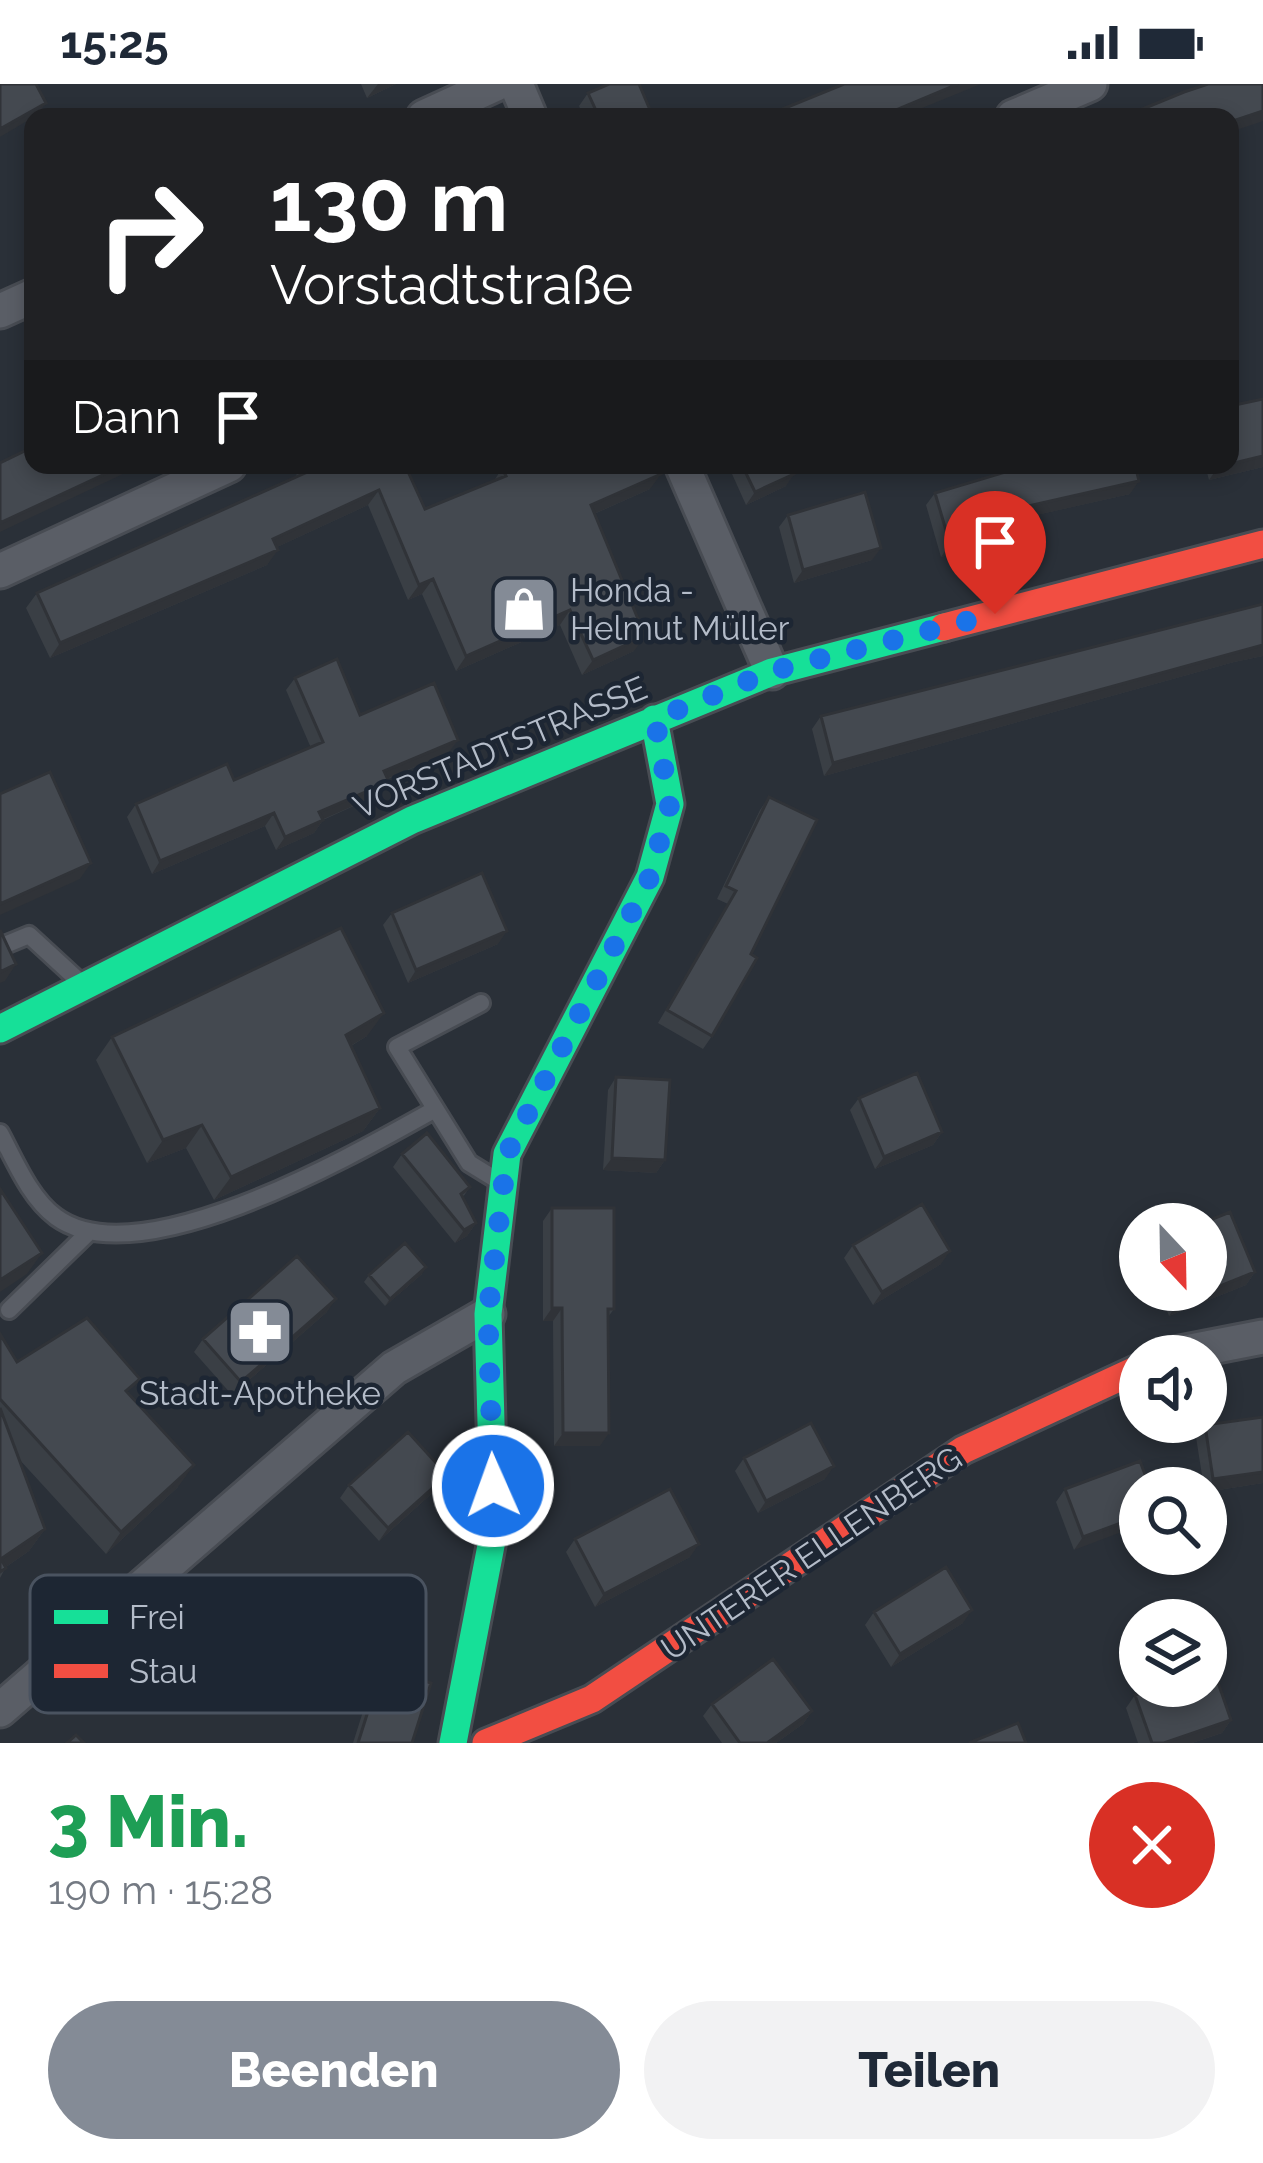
<!DOCTYPE html>
<html lang="de">
<head>
<meta charset="utf-8">
<style>
  body { margin:0; font-family:Raleway,sans-serif; background:#f2f2f3; color:#1f2937; height:100vh; display:flex; flex-direction:column; font-size:45px; white-space:nowrap }
  * { box-sizing:border-box; margin:0 }
  p { font-size:39px; color:#747a83 }
  .icon { flex:none; width:66px; height:66px; fill:none; stroke:currentColor; stroke-width:2; stroke-linecap:round; stroke-linejoin:round }
  .map { position:relative; height:1659px; overflow:hidden }
  .details { display:flex; flex-direction:column; background:#fff; flex:1 }
  .details>* { flex:none }
  .banner { position:absolute; left:24px; top:24px; width:1215px; height:366px; border-radius:24px; box-shadow:0 6px 18px #0003; background:#202124; color:#fff; overflow:hidden }
  .needle { width:78px; rotate:158deg }
  .buttons { position:absolute; left:1119px; top:1119px; display:grid; gap:24px }
  .buttons a { display:grid; place-items:center; width:108px; height:108px; border-radius:50%; background:#fff; box-shadow:0 6px 18px #0003; font-size:60px }
  .pin { position:absolute; display:grid; place-items:center; width:102px; height:102px; color:#fff; margin:-123px -51px; border-radius:50% 50% 50% 0; rotate:-45deg; box-shadow:0 0 12px #0007 }
  .pin .icon { rotate:45deg }
  .me { position:absolute; width:132px; margin:-66px; rotate:358deg; stroke-linejoin:round; filter:drop-shadow(0 0 9px #0008) }
  .turn { display:flex; align-items:center; gap:42px; height:252px; padding:0 48px; font-size:54px }
  .turn .icon { width:156px; height:156px; stroke-width:2.5 }
  .turn b { display:block; font-size:84px; line-height:102px }
  .then { display:flex; align-items:center; height:114px; padding:0 48px; background:#0003; gap:24px; font-size:45px }
  .round { display:grid; place-items:center; flex:none; width:126px; height:126px; border-radius:63px; background:#f2f2f3 }
  .headline { display:flex; align-items:center; justify-content:space-between; height:204px; padding:0 48px }
  h1 { font-size:72px; font-weight:800; line-height:90px; color:#1e9e55 }
  .action { display:flex; gap:24px; margin-top:auto; padding:24px 48px }
  .action a { flex:1; height:138px; border-radius:72px; background:#848b96; color:#fff; font-size:48px; font-weight:800; line-height:138px; text-align:center }
  .action a+a { background:#f2f2f3; color:#1f2937 }
  .status { display:flex; justify-content:space-between; align-items:center; height:84px; padding:0 60px; background:#fff; direction:ltr }
  .status svg { height:33px; fill:currentColor }
  .map>svg:first-child { display:block }
  .lines { fill:none; stroke-linecap:round; stroke-linejoin:round }
  .lane-casing { stroke:#484c53; stroke-width:22 }
  .street-casing { stroke:#484c53; stroke-width:39 }
  .fast-casing { stroke:#484c53; stroke-width:33 }
  .jam-casing { stroke:#484c53; stroke-width:33 }
  .lane { stroke:#5a5e66; stroke-width:16 }
  .street { stroke:#5a5e66; stroke-width:33 }
  .fast { stroke:#16e098; stroke-width:27 }
  .jam { stroke:#f24e42; stroke-width:27 }
  .wall { fill:#3a3f45 }
  .shaded-wall { fill:#303338 }
  .building { fill:#444950; stroke:#303338; stroke-width:3 }
  .route { stroke:#1a73e8; stroke-width:21; stroke-dasharray:0 37.8 }
  .labels { text-anchor:middle; stroke-width:9; stroke-linejoin:round; paint-order:stroke }
  .poi-label { font-size:33px; fill:#b4bcc9; stroke:#1d2633; text-anchor:start }
  .street-label { font-size:33px; fill:#b4bcc9; stroke:#1d2633 }
  .key { fill:#1d2633; stroke:#4a5360; stroke-width:3 }
  .key-label { font-size:33px; fill:#b4bcc9 }
</style>
</head>
<body>
<div class="status"><b>15:25</b><svg viewBox="0 0 49 12"><path d="M0 12V9h3v3zM5 12V6h3v6zM10 12V3h3v9zM15 12V0h3v12zM26 1h20v11H26zM47 4h2v5h-2z"/></svg></div>
<div class="map">
<svg width="1263" height="1659" viewBox="0 0 1263 1659">
  <rect width="100%" height="100%" fill="#2a3038"/>
  <g class="lines">
    <g class="lane-casing">
      <path id="lane" d="M0,863L29,851L79,897
        M481,919L397,963L469,1079L500,1098
        M0,1049C15,1077 30,1114 56,1133C139,1194 355,1070 432,1027
        M9,1226L89,1148"/>
    </g>
    <g class="street-casing">
      <path id="street" d="M516,0L530,33
        M424,33L496,0
        M1013,33L1090,0
        M0,227L33,212
        M682,381L772,588
        M0,487L229,381
        M1165,1272L1263,1253
        M0,1626L394,1284L488,1230"/>
    </g>
    <g class="fast-casing">
      <path id="fast" d="M0,945L412,736L772,588L944,543
        M453,1659L494,1446L488,1230L507,1070L650,793L670,720L654,635"/>
    </g>
    <g class="jam-casing">
      <path id="jam" d="M944,543L1263,460
        M486,1659L592,1615L963,1366L1140,1284"/>
    </g>
    <use href="#lane" class="lane"/>
    <use href="#street" class="street"/>
    <use href="#fast" class="fast"/>
    <use href="#jam" class="jam"/>
  </g>
  <path class="wall" d="M361,0H396L367,14Z
    M588,9L653,33H584L579,22Z
    M1263,315V383L1209,396L1205,381H1230Z
    M405,381L425,425L494,397L502,384L650,405L594,430L634,567L582,591L560,541L456,587L422,510L408,516L368,421L277,463L267,481L50,574L26,524L37,509L294,394L302,383Z
    M728,381H790L786,402L746,421Z
    M935,409L1130,410L1018,435L1011,453L941,473L926,421Z
    M788,431L872,476L794,499L779,443Z
    M1263,520V572L1234,578L824,692L812,645L821,632Z
    M295,594L360,631L449,668L388,695L380,710L323,736L314,749L276,766L265,742L152,790L127,733L136,720L234,696L311,664L286,606Z
    M769,713L751,870L712,952L703,965L658,939L728,820L717,815L760,726Z
    M392,829L498,860L408,899L383,841Z
    M367,952L351,962L380,1024L363,1047L214,1116L186,1064L147,1079L96,976L112,953Z
    M616,993L665,1076L656,1089L603,1086L608,1006Z
    M859,1014L942,1048L933,1061L875,1085L850,1026Z
    M402,1070L470,1103L463,1113L476,1139L467,1152L455,1159L393,1083Z
    M552,1124L614,1225L608,1233L600,1362H554L553,1237H543V1137Z
    M853,1161L941,1180L873,1221L844,1174Z
    M1255,1188L1246,1201L1169,1232L1159,1206H1206Z
    M422,1190L385,1222L364,1198L369,1191Z
    M327,1228L232,1311L194,1268L203,1255Z
    M0,1250L17,1278L129,1310L178,1403L106,1470L18,1374L45,1445L29,1467L6,1483L0,1494Z
    M1263,1333V1399L1206,1408V1404H1204L1196,1353L1205,1341Z
    M744,1374L825,1395L758,1429L735,1387Z
    M447,1391L438,1404L379,1457L340,1414L349,1401Z
    M1150,1404L1074,1466L1056,1418L1065,1405Z
    M575,1455L690,1473L595,1523L566,1468Z
    M874,1528L963,1539L891,1583L865,1541Z
    M276,1544L267,1557L210,1608L175,1569L184,1557Z
    M382,1583L412,1659H353L373,1596Z
    M1135,1611L1231,1636L1222,1649L1192,1659H1138L1126,1624Z
    M712,1620L812,1627L803,1640L776,1659H722L703,1632Z"/>
  <path class="shaded-wall" d="M378,0H396L367,14Z
    M959,0H981L900,33H887L891,28Z
    M46,19L37,31L0,53V45Z
    M1263,27V37L1230,48V38Z
    M1263,372V383L1209,396L1218,383Z
    M124,381H142L0,448V439Z
    M661,390L650,405L580,436L591,421Z
    M794,390L786,402L746,421L755,408Z
    M1139,397L1130,410L1006,438L1015,425Z
    M379,406L368,421L262,470L273,455Z
    M1020,440L1011,453L941,473L950,460Z
    M881,464L872,476L794,499L803,486Z
    M278,466L267,481L50,574L60,559Z
    M433,495L422,510L408,516L419,501Z
    M570,526L560,541L456,587L466,572Z
    M645,552L634,567L582,591L593,576Z
    M1263,561V572L1234,578L824,692L833,679Z
    M458,656L449,668L375,700L384,687Z
    M389,698L380,710L310,741L319,728Z
    M274,729L265,742L152,790L160,777Z
    M323,736L314,749L276,766L285,753Z
    M91,779L80,795L0,831V820Z
    M507,847L498,860L408,899L416,886Z
    M16,880L5,897L0,899V888Z
    M384,929L367,952L330,974L346,951Z
    M380,1024L363,1047L214,1116L231,1093Z
    M202,1041L186,1064L147,1079L163,1056Z
    M942,1048L933,1061L875,1085L884,1073Z
    M612,1074L665,1076L656,1089L603,1086Z
    M476,1139L467,1152L455,1159L464,1146Z
    M950,1167L941,1180L873,1221L882,1208Z
    M42,1169L27,1190L0,1208V1196Z
    M426,1183L422,1190L385,1222L390,1215Z
    M1255,1188L1246,1201L1169,1232L1178,1219Z
    M336,1215L327,1228L232,1311L241,1298Z
    M552,1224H562L553,1237H543Z
    M563,1349H609L600,1362H554Z
    M194,1381L178,1403L106,1470L121,1448Z
    M834,1382L825,1395L758,1429L766,1417Z
    M1263,1388V1399L1206,1408L1213,1395Z
    M447,1391L438,1404L379,1457L388,1444Z
    M1140,1432V1441L1074,1466L1083,1453Z
    M45,1445L29,1467L0,1487V1476Z
    M699,1460L690,1473L595,1523L604,1510Z
    M972,1526L963,1539L891,1583L900,1570Z
    M276,1544L267,1557L210,1608L218,1595Z
    M812,1627L803,1640L776,1659H767Z
    M1231,1636L1222,1649L1192,1659H1164Z"/>
  <path class="building" d="M0,0H36L46,19L0,45Z
    M609,0H639L653,33H599L588,9Z
    M844,0H958L891,28L893,33H763Z
    M1208,0H1263V27L1230,38V33H1123L1184,8Z
    M1263,315V372L1230,380V322Z
    M33,363V381H124L0,439V379Z
    M306,381H405L425,425L506,392L502,384L510,381H657L661,390L591,421L645,552L593,576L570,526L466,572L433,495L419,501L379,406L273,455L278,466L60,559L37,509L305,389L302,383Z
    M742,381H790L794,390L755,408Z
    M1029,381H1135L1139,397L1015,425L1020,440L950,460L935,409Z
    M865,408L881,464L803,486L788,431Z
    M1263,520V561L833,679L821,632Z
    M337,575L360,631L434,599L458,656L384,687L389,698L319,728L323,736L285,753L274,729L160,777L136,720L227,680L234,696L323,658L295,594Z
    M50,688L91,779L0,820V710Z
    M769,713L817,736L751,870L757,874L712,952L667,926L736,807L726,802Z
    M482,789L507,847L416,886L392,829Z
    M341,844L384,929L346,951L380,1024L231,1093L202,1041L163,1056L112,953Z
    M0,846L16,880L0,888Z
    M917,989L942,1048L884,1073L859,1014Z
    M616,993L670,996L665,1076L612,1074Z
    M427,1049L470,1103L461,1110L476,1139L464,1146L402,1070Z
    M0,1105L42,1169L0,1196Z
    M922,1120L950,1167L882,1208L853,1161Z
    M552,1124H614V1225H608L609,1349H563L562,1224H552Z
    M1230,1128L1255,1188L1178,1219L1173,1206H1206V1140H1200Z
    M405,1159L426,1183L390,1215L369,1191Z
    M297,1172L336,1215L241,1298L203,1255Z
    M87,1234L140,1295L126,1307L194,1381L121,1448L0,1315V1250L17,1278Z
    M0,1324L45,1445L1,1475L6,1484L0,1488Z
    M1263,1333V1388L1213,1395L1205,1341Z
    M811,1339L834,1382L766,1417L744,1374Z
    M408,1348L447,1391L388,1444L349,1401Z
    M1140,1377L1150,1404H1140V1432L1083,1453L1065,1405Z
    M670,1405L699,1460L604,1510L575,1455Z
    M946,1483L972,1526L900,1570L874,1528Z
    M773,1575L812,1627L767,1659H740L712,1620Z
    M382,1583L431,1599L412,1659H358Z
    M1213,1584L1231,1636L1164,1659H1152L1135,1611L1162,1602H1206V1587Z
    M1018,1639L1026,1659H969Z
    M76,1651L84,1659H67Z"/>
  <g class="lines">
    <path class="route" d="M493,1402L488,1230L507,1070L650,793L670,720L655,635L772,587L995,530"/>
  </g>
  <defs>
    <g id="shop-square" transform="scale(3.45)"><rect x="-9" y="-9" width="18" height="18" rx="4" fill="#848b96" stroke="#1d2633"/><path d="M-5-2.5h2.3a2.7 3.5 0 0 1 5.4 0H5L5.5 6h-11ZM-1.5-2.5h3a1.5 2.3 0 0 0-3 0Z" fill="#fff"/></g>
    <g id="pharmacy-square" transform="scale(3.45)"><rect x="-9" y="-9" width="18" height="18" rx="4" fill="#848b96" stroke="#1d2633"/><path d="M-2-6h4v4h4v4h-4v4h-4v-4h-4v-4h4Z" fill="#fff"/></g>
  </defs>
  <g fill-rule="evenodd">
    <use href="#shop-square" x="524" y="525"/>
    <use href="#pharmacy-square" x="260" y="1248"/>
  </g>
  <g class="labels">
    <g class="poi-label">
      <text x="570" y="518">Honda -<tspan x="570" dy="38">Helmut Müller</tspan></text>
      <text x="260" y="1321" text-anchor="middle">Stadt-Apotheke</text>
    </g>
    <g class="street-label">
      <text transform="translate(500 663) rotate(-23)" y="12">VORSTADTSTRASSE</text>
      <text transform="translate(811 1469) rotate(-34)" y="12">UNTERER ELLENBERG</text>
    </g>
  </g>
  <rect x="30" y="1491" width="396" height="138" rx="18" class="key"/>
  <rect x="54" y="1526" width="54" height="14" fill="#16e098"/>
  <rect x="54" y="1580" width="54" height="14" fill="#f24e42"/>
  <g class="key-label">
    <text x="129" y="1545">Frei</text>
    <text x="129" y="1599">Stau</text>
  </g>
</svg>
<div class="buttons">
<a><svg class="needle" viewBox="-14 -14 28 28"><path d="M0-13l5 13h-10z" fill="#e53935"/><path d="M0 13l5-13h-10z" fill="#747a83"/></svg></a>
<a><svg class="icon" aria-label="sound" viewBox="0 0 24 24"><path d="M4 9h4l5-4v14l-5-4H4zM17 9q2 3 0 6"/></svg></a>
<a><svg class="icon" aria-label="search" viewBox="0 0 24 24"><circle cx="10" cy="10" r="6"/><path d="M15 15l6 6"/></svg></a>
<a><svg class="icon" aria-label="layers" viewBox="0 0 24 24"><path d="M12 4l9 5-9 5-9-5zM3 14l9 5 9-5"/></svg></a>
</div>
<div class="pin" style="left:995px;top:530px;background:#d93025"><svg class="icon" aria-label="arrive" viewBox="0 0 24 24"><path d="M6 21V4h12l-3 4 3 4H6"/></svg></div>
<svg class="me" style="left:493px;top:1402px" viewBox="-20 -20 40 40"><circle r="17" fill="#1a73e8" stroke="#fff" stroke-width="3"/><path d="M0-11L8 9 0 5-8 9z" fill="#fff"/></svg>
<div class="banner">
<div class="turn"><svg class="icon" aria-label="right" viewBox="0 0 24 24"><path d="M7 20v-9h11M14 6l5 5-5 5"/></svg><div><b>130 m</b>Vorstadtstraße</div></div>
<div class="then">Dann<svg class="icon" aria-label="arrive" viewBox="0 0 24 24"><path d="M6 21V4h12l-3 4 3 4H6"/></svg></div>
</div>
</div>
<section class="details">
<div class="headline"><div><h1>3 Min.</h1><p>190 m · 15:28</p></div><a class="round" style="background:#d93025;color:#fff"><svg class="icon" aria-label="close" viewBox="0 0 24 24"><path d="M6 6l12 12M18 6L6 18"/></svg></a></div>
<div class="action"><a>Beenden</a><a>Teilen</a></div>
</section>
</body>
</html>
